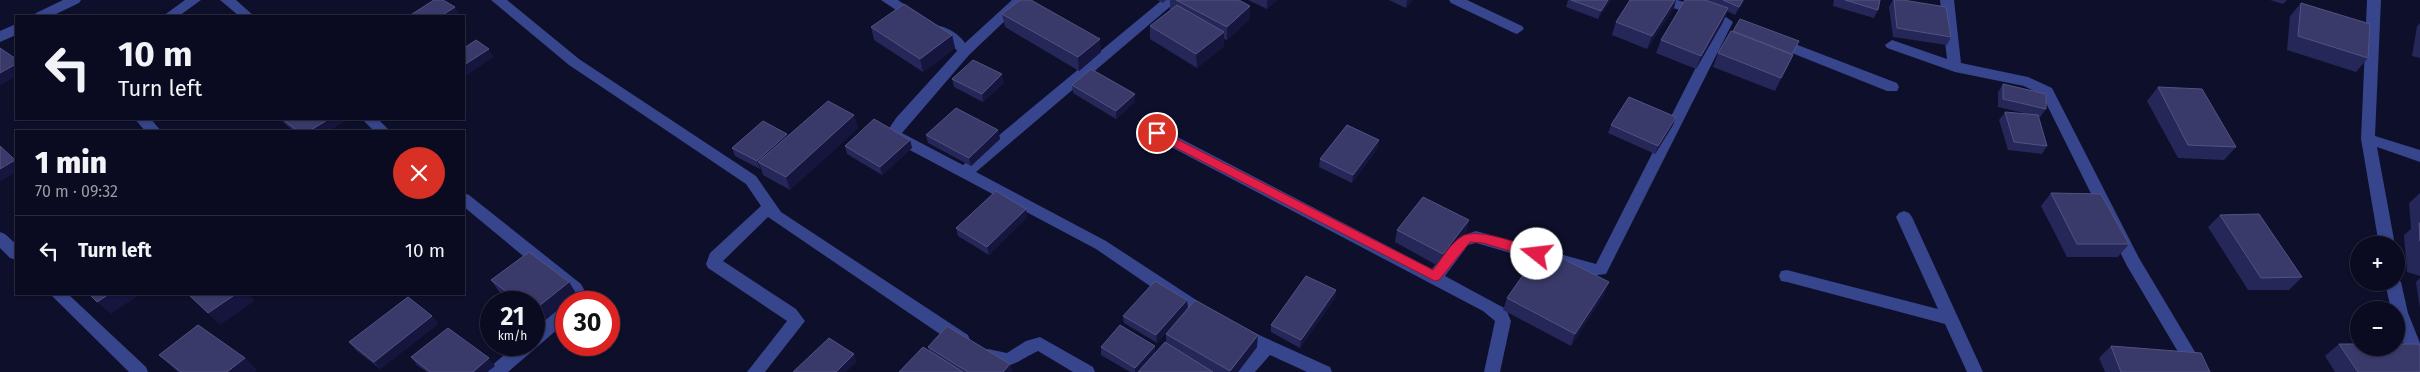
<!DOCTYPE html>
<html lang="en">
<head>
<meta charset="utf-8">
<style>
  body { margin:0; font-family:"Fira Sans",sans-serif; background:#131429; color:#f1f3f6; height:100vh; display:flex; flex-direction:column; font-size:19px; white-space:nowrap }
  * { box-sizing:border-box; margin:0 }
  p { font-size:16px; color:#999ba5 }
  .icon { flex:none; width:28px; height:28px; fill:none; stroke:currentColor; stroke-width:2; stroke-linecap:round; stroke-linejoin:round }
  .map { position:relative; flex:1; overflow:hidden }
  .side { position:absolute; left:15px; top:130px; width:450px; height:165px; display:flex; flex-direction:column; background:#0a0b20; border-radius:0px; box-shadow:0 1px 4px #0004,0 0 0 1px #2a2b3e }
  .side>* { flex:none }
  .hud { position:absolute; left:15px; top:15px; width:450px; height:105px; border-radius:0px; box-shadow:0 1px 4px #0004,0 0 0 1px #2a2b3e; background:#0a0b20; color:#f1f3f6; overflow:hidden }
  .buttons { position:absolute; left:2350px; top:236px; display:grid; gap:10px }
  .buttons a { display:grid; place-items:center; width:55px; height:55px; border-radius:50%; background:#0a0b20; box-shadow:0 1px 4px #0004,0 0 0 1px #2a2b3e; font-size:25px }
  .speed { position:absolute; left:480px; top:291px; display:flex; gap:10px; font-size:25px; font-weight:700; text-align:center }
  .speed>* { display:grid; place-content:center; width:65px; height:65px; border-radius:50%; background:#0a0b20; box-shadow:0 1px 4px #0004,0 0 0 1px #2a2b3e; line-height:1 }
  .speed small { font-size:12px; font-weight:400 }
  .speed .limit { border:8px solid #d22; background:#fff; color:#111 }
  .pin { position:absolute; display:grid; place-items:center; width:42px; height:42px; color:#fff; margin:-21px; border:2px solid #fff; border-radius:50%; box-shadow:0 1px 5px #0007 }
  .me { position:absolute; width:55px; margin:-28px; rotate:286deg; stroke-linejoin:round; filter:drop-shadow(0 0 4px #0008) }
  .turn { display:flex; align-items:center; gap:18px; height:105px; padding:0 20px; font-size:22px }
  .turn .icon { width:65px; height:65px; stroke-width:2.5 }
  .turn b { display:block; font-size:35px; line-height:42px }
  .round { display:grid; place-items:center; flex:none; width:52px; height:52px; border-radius:26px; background:#131429 }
  .overview { display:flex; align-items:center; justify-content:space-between; height:85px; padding:0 20px }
  h1 { font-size:30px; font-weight:800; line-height:38px }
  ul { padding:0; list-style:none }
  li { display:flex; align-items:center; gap:15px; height:70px; padding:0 20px; border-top:1px solid #2a2b3e }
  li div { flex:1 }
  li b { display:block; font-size:19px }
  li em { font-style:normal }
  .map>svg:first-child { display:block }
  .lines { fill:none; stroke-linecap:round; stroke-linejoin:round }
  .minor { fill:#36458c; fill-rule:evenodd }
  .wall { fill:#262759 }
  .shaded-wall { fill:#15153e }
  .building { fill:#393a6a; stroke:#525382 }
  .route { fill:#e11d48; stroke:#92132f }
</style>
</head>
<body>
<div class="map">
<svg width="2420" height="372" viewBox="0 0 2420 372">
  <rect width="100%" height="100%" fill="#0e0f2a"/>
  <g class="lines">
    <path class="minor" d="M63,0H81L79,3L52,16H34L36,13Z
      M185,0H201L179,16H163Z
      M220,0H236L254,16H239Z
      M491,0H507L579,59L756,176L781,212L968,335L970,340L968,345L962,347L956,345L768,217L723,261L796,309L805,321L765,372H747L787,321L708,268L706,264L710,253L761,206L746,184L569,65Z
      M881,0H898L923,17L921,20H911Z
      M1012,0H1027L969,55L902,133L963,165L1162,0H1178L976,172L1106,241L1213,311L1215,316L1213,321L1207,323L1201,321L1096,249L889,139L888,130L896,118L957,51L952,44L931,32L929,29L931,26C942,23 960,34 965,43Z
      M1449,0H1467L1522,26L1524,29L1517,34L1512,32L1451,3Z
      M1654,0H1677L1705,8L1707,11L1700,16L1656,3Z
      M1940,0H1954L1961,63L2028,77L2052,88L2139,258L2207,372H2190L2127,266L2042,95L2024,86L1955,72L1887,48L1885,45L1892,40L1947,59Z
      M2367,0H2381L2375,136L2420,150V162L2377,147L2395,245H2379L2361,139Z
      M1726,17L1733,22L1606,274L1590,276L1476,243L1468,245L1445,276L1506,309L1511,321L1500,372H1484L1495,321L1483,311L1152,137L1150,133L1152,129H1162L1432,269L1458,237L1476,231L1596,264L1719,22Z
      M16,24V35L0,42V31Z
      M1777,37L1897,83L1899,87L1897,91H1887L1772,45L1770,42Z
      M135,119H151L161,131H145Z
      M362,119H378L390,131H374Z
      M464,193L469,195L581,284L587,295L583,302H567L569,294L464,207Z
      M1904,211L1909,213L1912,217L1983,372H1967L1945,324L1787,282L1781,281L1779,276L1781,271L1787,270L1938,309L1896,217L1899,213Z
      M0,232L5,234L16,244V260L10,258L0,248Z
      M2396,277L2401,282L2408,313L2420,343V367L2414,365C2405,347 2396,331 2396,310H2391L2385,282H2396Z
      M50,294H68L146,367L148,372H129Z
      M566,305V322L508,372H488L490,367L516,345H534V330L560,307Z
      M1239,326L1330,367L1332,372H1307L1270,355L1255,372H1237L1255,348L1233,338L1231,333L1233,328Z
      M1040,337L1093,367L1095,372H1073L1038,351C1013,363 1011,372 982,361L980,356L982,351L988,349L1007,353L1026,341Z"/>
  </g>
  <path class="wall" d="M1157,0H1166L1163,3Z
    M1170,0H1239L1250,19L1227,40L1224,39V46L1197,68L1150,39V26L1170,10Z
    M1248,0H1277L1267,9Z
    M1389,0H1413L1406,8Z
    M1568,0H1611L1598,19L1566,7Z
    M1685,0H1745L1735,15L1727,11L1723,22L1696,69L1656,53L1661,40Z
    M1834,0H1880L1878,10L1874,18L1833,6Z
    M1893,0H1903L1951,37L1947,45L1893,37L1889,7Z
    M2270,0H2287L2283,4Z
    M2301,3L2368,58L2356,72L2287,50L2290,16Z
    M1674,8L1647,49L1612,35L1616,22Z
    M1002,14L1101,52L1079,71L1005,27Z
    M2420,23V58L2412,56L2417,26Z
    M871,27L952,35L955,48L923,72L874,40Z
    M1718,53L1793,54L1787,68L1775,91L1713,67Z
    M952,79L1004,83L983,102L954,87Z
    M2003,84L2046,109L2040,117H2038L2047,146L2042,154L2008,150L1999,120L2005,112L2028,114L1998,107V92Z
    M1072,85L1135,94V102L1116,119L1073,93Z
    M2158,87L2236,147L2224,160L2178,158L2147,101Z
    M854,115L858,128L790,190L763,175L761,168L760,169L735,156L732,148L788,135Z
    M281,119H348L328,131H294L285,124Z
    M1611,125H1673L1655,154L1608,133Z
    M998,130L1000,139L971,166L928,143L926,135Z
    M910,140L912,148L882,175L847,154L845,146Z
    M1378,148L1352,183L1319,167L1320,159Z
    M2051,193L2129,244L2118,257H2067L2041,206Z
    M2420,193V276L2407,272L2404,235L2411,229L2409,203Z
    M2220,215L2302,277L2289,290H2248L2208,227Z
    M1027,217L989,255L958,236L956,228Z
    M1469,220L1466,233L1440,267L1395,242L1397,230Z
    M2420,278V308L2416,282Z
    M491,280L569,282L577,295L540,324L534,319V302H512L500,293Z
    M1336,290L1335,298L1300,348L1271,332V325Z
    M1604,295L1571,346L1503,310L1507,298Z
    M1188,308L1157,343L1124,323L1123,316Z
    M432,316L438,324L380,369L356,350L349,342Z
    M1166,334L1257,347L1238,372H1130L1101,355V347L1155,353L1166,343Z
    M2339,344L2420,372H2335L2325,356Z
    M2111,346L2210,372H2105L2099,358Z
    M928,347L1010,364L1012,371L1011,372H899L929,351Z
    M159,355L245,358L257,370L254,372H178Z
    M411,357L495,366L487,372H427L417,365Z"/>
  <path class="shaded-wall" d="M1268,0H1277L1267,9V1Z
    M1407,0H1413L1406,8Z
    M1608,0H1611L1598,19L1601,11Z
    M1675,0H1676L1674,8L1647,49L1652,36Z
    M1743,0H1745L1735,15L1739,7Z
    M1250,6V19L1227,40V27Z
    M455,7L460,15L459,16H441Z
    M1728,8L1723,22L1696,69L1701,56Z
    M1224,32V46L1197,68L1196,54Z
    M952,35L955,48L923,72L920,59Z
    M1100,39L1101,52L1079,71L1078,57Z
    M489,49L494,57L464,77V65Z
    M1793,55L1787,68L1775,91L1781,78Z
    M16,64V76L0,86V73Z
    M1002,74L1004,83L983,102L982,94Z
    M1135,94V102L1116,119V111Z
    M854,115L858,128L790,190L786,177Z
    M1676,117L1673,125L1655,154L1658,146Z
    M329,119H348L328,131H309Z
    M998,130L1000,139L971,166L969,158Z
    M787,134L790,142L758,162L761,168L760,169L757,161Z
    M910,140L912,148L882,175L880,167Z
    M1379,140L1378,148L1352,183L1353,175Z
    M15,160L16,161V172L0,182V169Z
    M1026,209L1027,217L989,255L987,247Z
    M1469,220L1466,233L1440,267L1443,254Z
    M569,282L577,295L540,324L534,315V310Z
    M1609,282L1604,295L1571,346L1575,334Z
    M1336,290L1335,298L1300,348L1301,340Z
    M109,294H141L111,314L97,302Z
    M236,294H248L255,301L220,325L208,313Z
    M1187,300L1188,308L1157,343L1156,335Z
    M432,316L438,324L380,369L374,362Z
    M1258,335L1257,347L1238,372H1230Z
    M1155,346V353L1139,372H1135V368Z
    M854,354L857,362L846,372H836Z
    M245,358L257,370L254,372H227Z
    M489,358L495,366L487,372H473Z
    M1010,364L1012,371L1011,372H1003Z"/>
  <path class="building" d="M434,0H443L455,7L441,16H409Z
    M1020,0H1031L1100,39L1078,57L1002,14Z
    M1176,0H1239L1250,6L1227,27Z
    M1571,0H1608L1601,11Z
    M1630,0H1675L1652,36L1616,22Z
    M1685,0H1705L1728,8L1701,56L1661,40Z
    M1723,0H1743L1739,7Z
    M1845,0H1880L1878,10Z
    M1894,0H1903L1946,7L1951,37L1897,28Z
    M2301,3L2370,24L2368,58L2298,36Z
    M904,4L952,35L920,59L871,27Z
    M1177,5L1224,32L1196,54L1150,26Z
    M1740,19L1799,41L1792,54L1733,31Z
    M1731,31L1793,55L1781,78L1718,53Z
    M476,40L489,49L464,65V48Z
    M0,48L16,59V64L0,73Z
    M973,60L1002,74L982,94L952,79Z
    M1091,69L1135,94L1116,111L1072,85Z
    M2003,84L2046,94V109L2003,99Z
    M2158,87L2202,89L2236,147L2188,145Z
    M1629,97L1676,117L1658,146L1611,125Z
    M828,101L854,115L786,177L758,162Z
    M956,108L998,130L969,158L926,135Z
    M2005,112L2038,115L2047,146L2014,142Z
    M282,119H329L309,131H298Z
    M874,119L910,140L880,167L845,146Z
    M763,121L787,134L757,161L732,148Z
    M1347,125L1379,140L1353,175L1320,159Z
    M0,146L15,160L0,169Z
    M996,191L1026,209L987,247L956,228Z
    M2051,193L2101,194L2129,244H2077Z
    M1423,197L1469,220L1443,254L1397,230Z
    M2259,214L2302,277L2261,278L2220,215Z
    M2419,223H2420V241Z
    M1542,248L1609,282L1575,334L1507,298Z
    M529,252L569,282L534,310V302H520L491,280Z
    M1306,276L1336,290L1301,340L1271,325Z
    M1155,281L1187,300L1156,335L1123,316Z
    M89,294H109L97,302Z
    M188,294H236L208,313Z
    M408,297L432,316L374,362L349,342Z
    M1195,300L1258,335L1230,371L1166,334Z
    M198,325L245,358L227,372H181L159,355Z
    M1120,325L1155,346L1135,368L1101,347Z
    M947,326L1010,364L1003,372H968L928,347Z
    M448,328L489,358L473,372H430L411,357Z
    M829,338L854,354L836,372H793Z
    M1165,342L1213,372H1138Z
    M2339,344H2359V348H2396V344H2418L2420,346V372H2358Z
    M2111,346L2201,353L2210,372H2121Z
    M923,347L963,372H899Z"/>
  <path class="route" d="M1157,129L1433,270C1441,260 1450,244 1461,237C1476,226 1523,245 1541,251L1543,254L1537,259L1483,243L1470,242L1439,280L1435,281L1153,136L1151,133Z"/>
</svg>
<div class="buttons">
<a>+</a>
<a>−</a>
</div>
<div class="speed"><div>21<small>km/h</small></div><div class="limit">30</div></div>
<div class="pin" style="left:1157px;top:133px;background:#d93025"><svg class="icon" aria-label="arrive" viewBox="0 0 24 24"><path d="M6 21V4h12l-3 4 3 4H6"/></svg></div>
<svg class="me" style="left:1537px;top:254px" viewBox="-20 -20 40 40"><circle r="19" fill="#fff"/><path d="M0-13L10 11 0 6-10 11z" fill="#e11d48"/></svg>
<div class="hud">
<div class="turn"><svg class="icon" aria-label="left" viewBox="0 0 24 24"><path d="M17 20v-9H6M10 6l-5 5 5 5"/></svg><div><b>10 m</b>Turn left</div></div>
</div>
<section class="side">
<div class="overview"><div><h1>1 min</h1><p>70 m · 09:32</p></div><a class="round" style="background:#d93025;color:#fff"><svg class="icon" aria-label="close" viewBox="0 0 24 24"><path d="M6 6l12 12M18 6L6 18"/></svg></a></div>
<ul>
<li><svg class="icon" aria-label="left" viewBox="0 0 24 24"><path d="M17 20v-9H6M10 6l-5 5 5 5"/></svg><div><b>Turn left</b></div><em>10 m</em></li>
</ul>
</section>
</div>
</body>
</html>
